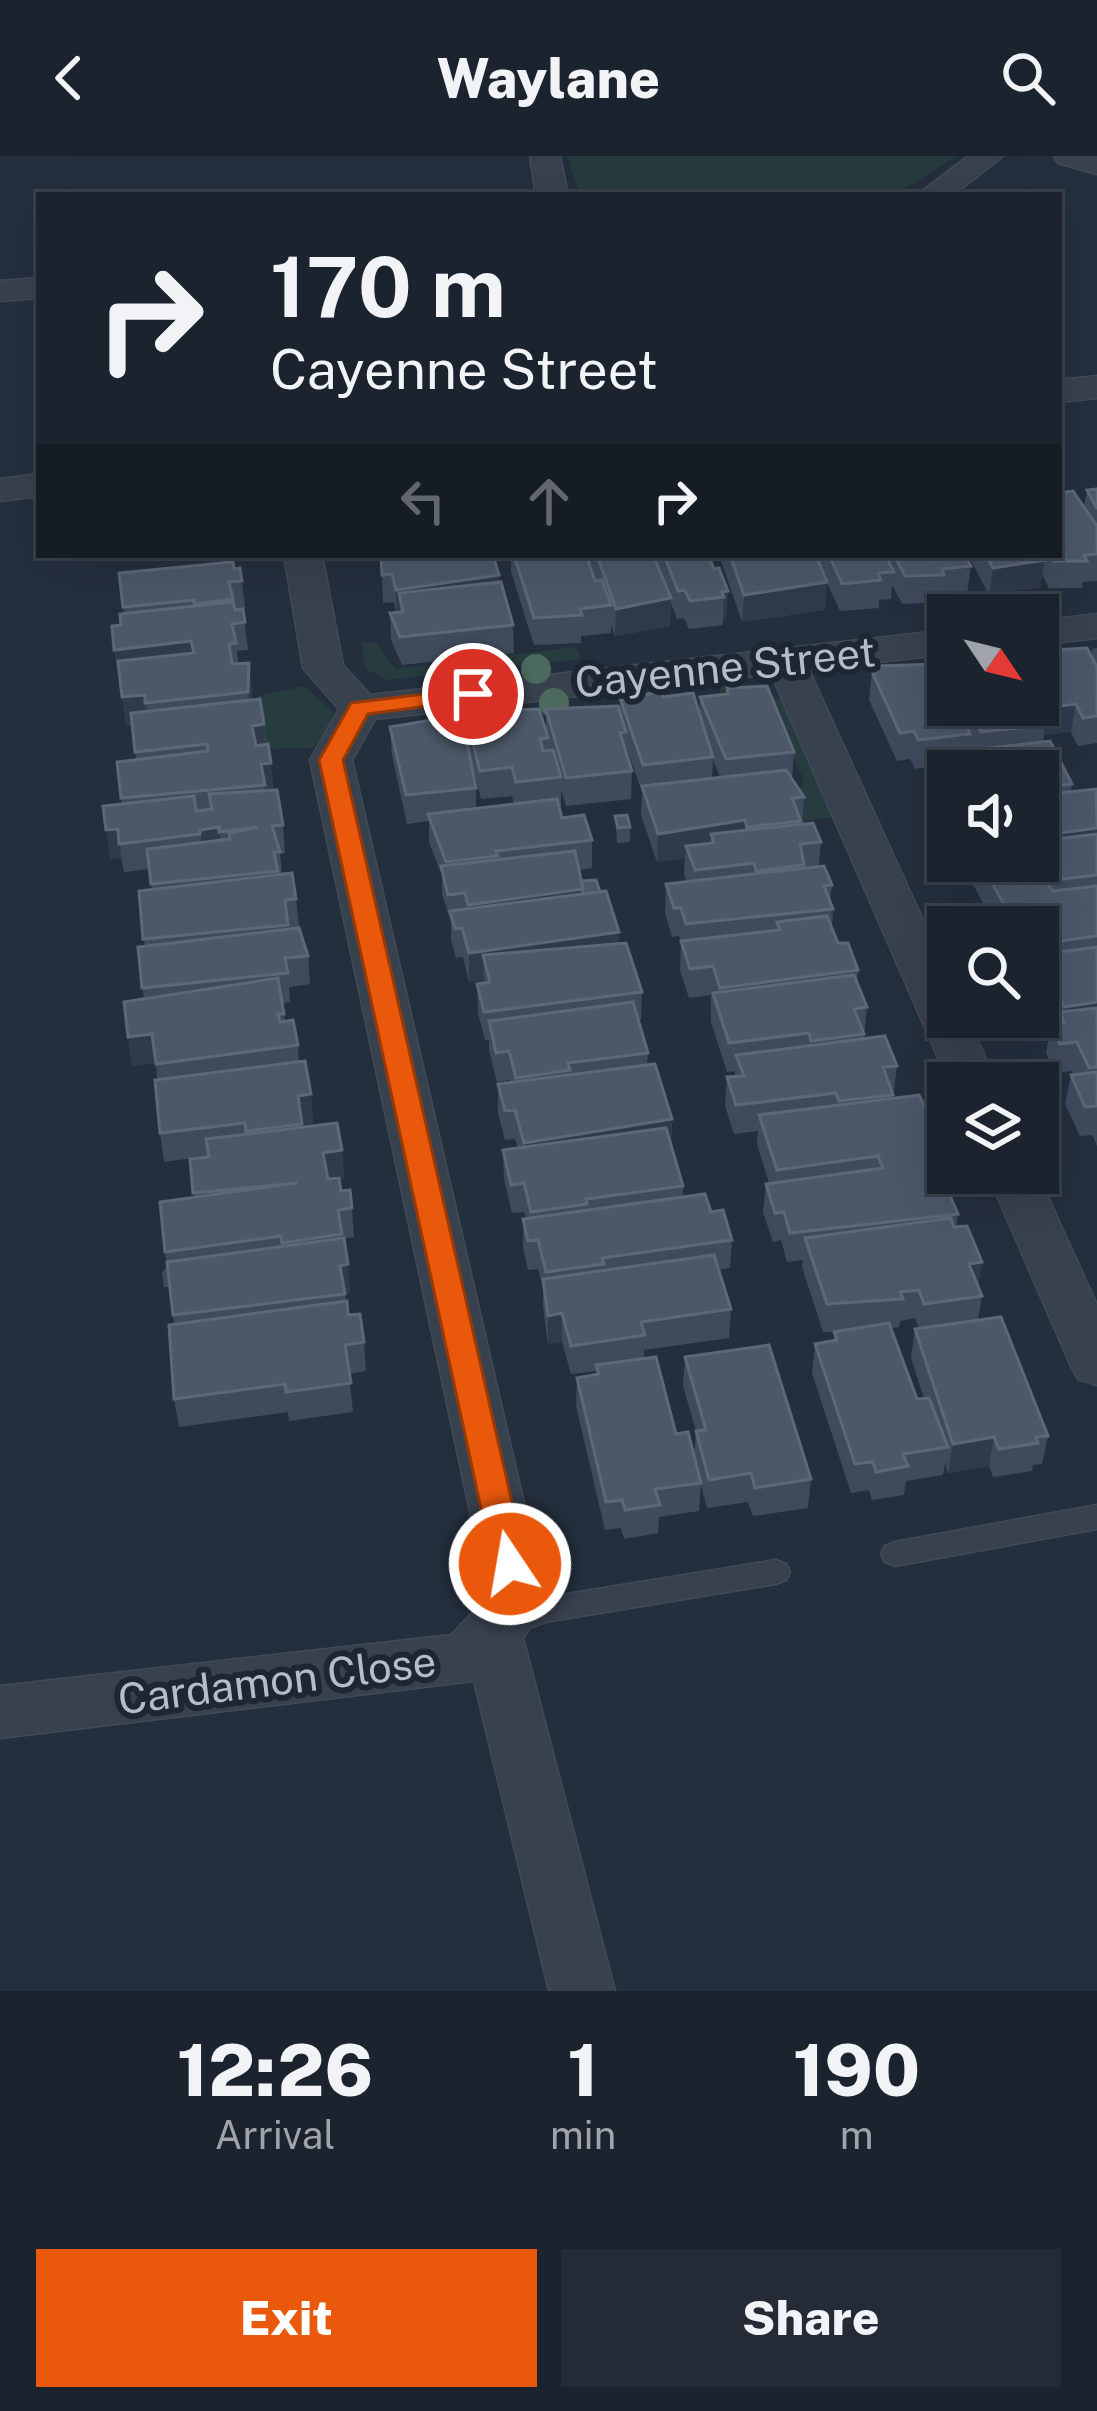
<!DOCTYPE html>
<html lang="en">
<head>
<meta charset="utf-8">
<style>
  body { margin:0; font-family:"Public Sans",sans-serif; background:#242b36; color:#f1f3f6; height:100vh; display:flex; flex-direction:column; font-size:45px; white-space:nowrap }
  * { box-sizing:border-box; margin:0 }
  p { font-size:39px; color:#a0a4aa }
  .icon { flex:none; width:66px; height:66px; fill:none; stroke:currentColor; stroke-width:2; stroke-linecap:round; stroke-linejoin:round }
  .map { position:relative; height:1835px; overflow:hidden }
  .details { display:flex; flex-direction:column; background:#1b232e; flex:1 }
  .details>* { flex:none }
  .banner { position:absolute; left:36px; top:36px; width:1026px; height:366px; border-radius:0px; box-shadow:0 12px 48px #0002,0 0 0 3px #39404a; background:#1b232e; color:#f1f3f6; overflow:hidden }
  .needle { width:78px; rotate:125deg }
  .tools { position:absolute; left:927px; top:438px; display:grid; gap:24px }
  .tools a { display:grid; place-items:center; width:132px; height:132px; border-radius:0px; background:#1b232e; box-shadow:0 12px 48px #0002,0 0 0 3px #39404a; font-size:60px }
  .pin { position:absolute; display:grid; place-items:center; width:102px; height:102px; color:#fff; margin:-51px; border:6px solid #fff; border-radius:50%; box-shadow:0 3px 12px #0007 }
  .me { position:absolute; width:132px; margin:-66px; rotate:348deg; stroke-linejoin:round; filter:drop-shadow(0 0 9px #0008) }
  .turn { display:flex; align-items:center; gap:42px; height:252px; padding:0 36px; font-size:54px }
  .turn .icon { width:156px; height:156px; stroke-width:2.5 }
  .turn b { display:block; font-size:84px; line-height:102px }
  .lanes { display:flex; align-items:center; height:114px; padding:0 36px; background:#0003; justify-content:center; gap:60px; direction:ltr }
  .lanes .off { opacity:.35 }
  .eta { display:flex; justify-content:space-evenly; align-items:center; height:204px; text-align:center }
  .eta b { font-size:72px; font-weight:800; line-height:84px }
  .primary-button { display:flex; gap:24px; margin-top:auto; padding:24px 36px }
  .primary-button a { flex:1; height:138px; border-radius:0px; background:#ea580c; color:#fff; font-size:48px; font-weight:800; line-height:138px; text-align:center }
  .primary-button a+a { background:#242b36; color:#f1f3f6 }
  header { display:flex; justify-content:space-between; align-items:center; height:156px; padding:0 36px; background:#1b232e; font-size:54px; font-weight:800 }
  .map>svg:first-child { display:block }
  .green { fill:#263c3f }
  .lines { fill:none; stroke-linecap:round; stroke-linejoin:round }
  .service-casing { stroke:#414a57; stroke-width:3 }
  .minor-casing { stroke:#414a57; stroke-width:3 }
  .service { fill:#38414e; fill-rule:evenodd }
  .minor { fill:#38414e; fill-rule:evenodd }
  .tree { fill:#4b6a5d }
  .wall { fill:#3f4b5c; fill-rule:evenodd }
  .shaded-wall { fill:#2f3b4b }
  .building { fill:#4b5868; stroke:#5c6777; stroke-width:3 }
  .route { fill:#ea580c; stroke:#983908; stroke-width:3 }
  .labels { text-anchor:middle; stroke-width:12; stroke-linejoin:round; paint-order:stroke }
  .street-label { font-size:42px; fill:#b4bcc9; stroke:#1d2633 }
</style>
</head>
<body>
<header><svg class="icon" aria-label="back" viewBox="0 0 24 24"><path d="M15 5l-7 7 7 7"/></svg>Waylane<svg class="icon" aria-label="search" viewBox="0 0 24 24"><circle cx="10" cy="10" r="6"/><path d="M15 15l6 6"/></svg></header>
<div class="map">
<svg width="1097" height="1835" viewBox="0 0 1097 1835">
  <rect width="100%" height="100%" fill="#242f3e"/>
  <path class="green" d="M567,0H956L895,39H580Z
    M375,486L396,513L576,491L582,503L387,524L366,513L361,487Z
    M717,529C811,529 808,587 835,661L803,665L798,640L804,624L769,552L725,545Z
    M304,530L333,556L332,569L313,592L267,593L259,569L258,540Z"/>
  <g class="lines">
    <g class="service-casing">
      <path id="service" d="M1097,1349V1373L895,1410L885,1406L881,1398L885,1390L895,1386Z
        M776,1404L786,1408L790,1416L786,1424L776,1428L545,1466L516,1477L506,1474L501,1465L506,1456L542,1442Z"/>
    </g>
    <g class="minor-casing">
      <path id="minor" d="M530,0H560L568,39H536Z
        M968,0H1003L953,39H917Z
        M1054,0H1097V18L1058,7Z
        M39,122V142L0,145V125Z
        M1097,220V242L1059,246V224Z
        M39,318V340L0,345V323Z
        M284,399H322L343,509L370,539L948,474V498L809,514L948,819V861H967L997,927H949L771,518L375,563L352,604L547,1447L523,1482L615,1835H549L474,1525L0,1582V1530L451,1479L488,1440L310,604L339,553L303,512Z
        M1097,458V482L1038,489V465Z
        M987,1017H1037L1097,1149V1229L1078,1223L1070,1208Z"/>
    </g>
    <use href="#service" class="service"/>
    <use href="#minor" class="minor"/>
  </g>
  <g class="tree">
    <circle cx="536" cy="513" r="15"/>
    <circle cx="499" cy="516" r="15"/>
    <circle cx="554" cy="547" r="15"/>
  </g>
  <path class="wall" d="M1097,333V425L1083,426L1082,432H1049L1042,419L1040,431L989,439L968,399H1059L1084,351L1087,334Z
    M381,399L499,419V427L513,469L514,497L402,509L391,484L390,457L396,456L394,446L383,447Z
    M511,399H586L588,403V399H653L657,410L658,399H708L714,413L728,435L726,462L723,463V469L689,473L684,462L677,463L671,447L670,470L615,480L611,469V477L581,480V487L534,489L511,416Z
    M719,399H804L805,401L815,399H964L971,410L967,438L942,440L941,446L902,448L892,429L891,443L879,444V452L840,455L827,427L825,454L742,466Z
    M234,413L242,425L245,452L243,453L248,494L237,495L238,508L252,534V544L264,568L274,634L283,669L285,697L280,698L282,718L296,743L299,771L289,773L308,800L310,828L289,831L290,846L282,847L285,865L298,889L299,906L311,938L313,967L302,969V971L342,994L344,1023L339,1024L341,1035L352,1052L354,1081L344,1082L350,1137L345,1138L348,1159L364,1186L366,1215L349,1218L353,1256L289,1265L288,1256L179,1271L174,1243V1168L170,1131H164L162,1117L167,1110L165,1096L194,1041L190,1003L208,1000L164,1006L160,977L156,907L132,910L128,881L144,843L138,791L145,790L139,735L152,733L150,713L124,716L121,701L110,703L122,648L117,606L136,603L132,569H126L120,522H118L124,458L119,417Z
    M1097,492V587L1078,590L1071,576L1044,579L1043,586L1072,628L1071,635H1097V990L1092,979L1080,980L1065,948L1071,919H1073L1072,915L1055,917L1046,897L1051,868H1053L1047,856L1038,857V771H996L969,721L970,714L965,705H1038V615H948V685L945,678L947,660L944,654L935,655L925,627L927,611L915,613L910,603L897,605L869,544L872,516L943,515L944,505H948V549H1038V495L1091,500L1092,493Z
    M727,532L794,596L792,622L804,641L802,668L821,686L819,710L832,729L830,744L833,753L832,770L838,787L858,814L857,827L867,851L864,882L897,910L893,942L936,973L933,995L937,1004L952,1027L950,1041L958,1058L956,1071L982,1106L978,1129L982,1140L978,1164L1048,1280L1042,1308L1033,1309L1032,1315L993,1321L989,1310L948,1317L945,1307L943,1319L906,1325L904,1339L872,1344L869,1334L851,1337L812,1217L815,1188L833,1185L835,1176H823L802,1111L803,1104L787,1106L781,1084L773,1086L763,1056L766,1028L769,1027L757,988L758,975L734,978L725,950L727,921H735V915L727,916L711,866V839L689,842L680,814L681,786L679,780L672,781L665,757L666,728L687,726L684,718L685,702L657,706L641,659L642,636L626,590V596L632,615L631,643L566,650L561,633V650H559L562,662L592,684V712L579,714L582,725L600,736L619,776L618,788L642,836L641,864L638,865L648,897L647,909L672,963L671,990L683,1030V1041L711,1056L732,1084L730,1112L719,1114L731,1153L729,1182L644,1194V1202L676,1278L694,1301L696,1275L683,1230L685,1201L811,1323L808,1352L753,1360L748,1346L707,1352L701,1329L699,1355L659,1361L658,1377L624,1383L621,1372L605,1374L576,1250L577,1222L596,1219V1215L571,1218L562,1186L548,1188L543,1151V1132L538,1113L528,1114L523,1091V1063L526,1062L524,1056L512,1057L504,1023L503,994L518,992L515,983L505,984L498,957V928L510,926V924L497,926L489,894V884H485L478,857L477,828L484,827V824L469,826L463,801L456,802L451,783V767L442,738V720L429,686V665L407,668L392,599L390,571L433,570L466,578L465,556L546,575V553L620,556V542L663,541L699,558L700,541L726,538ZM470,599L481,643L512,640L514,648L476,652V632ZM713,604L720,621L712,622ZM915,1162L919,1173H915L911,1202L924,1242L917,1243L891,1172L899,1171L900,1165Z
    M615,660L630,671V686L617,687Z"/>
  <path class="shaded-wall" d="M1045,404L1040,431L989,439L993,412Z
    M499,419L500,447L399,437L400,461L397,462L396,434Z
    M827,426L825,454L742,466L744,439Z
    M728,435L726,462L723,463L724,441L722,436Z
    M671,442L670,470L615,480L616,453Z
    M191,485L194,512L118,522L114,494Z
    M249,507L252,534L251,564L248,536Z
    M145,539L148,567L126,569L122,541Z
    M1076,548L1071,576L1044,579L1045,569H1042L1045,552Z
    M264,568L266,596L255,598L252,570Z
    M271,607L274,635L265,636L261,608Z
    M745,664L743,692L714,687L711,678L710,698L686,690L685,702L657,706L658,678Z
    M219,671L222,700L203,702L200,674Z
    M1097,672V700L1038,705V680Z
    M118,673L121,701L110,703L106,674Z
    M583,733V762L469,777L468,749Z
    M619,776L618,805L483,799L484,824L469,826V797Z
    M1097,846V874L1064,866L1062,861L1064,851Z
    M152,878L156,907L132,910L128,881Z
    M311,938L313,967L300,969L298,940Z
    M672,963L671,991L524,1016V987Z
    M342,994L344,1023L325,1026L323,997Z
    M982,1106L977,1135L969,1108Z
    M348,1108L350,1137L343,1138L340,1110Z
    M562,1157V1186L548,1188V1160Z
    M994,1281L989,1310L948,1317L953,1288Z"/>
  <path class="building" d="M1097,333V353L1087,334Z
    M1073,335L1097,370V398L1084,399L1087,405H1054L1050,399H1059V337Z
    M381,399H493L499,419L396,434L392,418L382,419Z
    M514,399H586L595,425L602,424L611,449L580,453L582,459L534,462Z
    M597,399H653L671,442L616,453Z
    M664,399H708L714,413L719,412L728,435L722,436L724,441L690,445L685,434L678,435Z
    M730,399L816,400L827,426L744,439Z
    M829,399H885L894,416L878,417L881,424L842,428Z
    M894,399H964L971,410L942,413L944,419L905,420Z
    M986,399H1042L1045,404L993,412Z
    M233,406L234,413L240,412L242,425L229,426L233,443L194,448V444L123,451L119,417Z
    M501,426L513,469L400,481L390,457L403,456L399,437Z
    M233,446L235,454L243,453L245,466L232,468L236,487L229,488L232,508L249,507L248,536L145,547V539L122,541L118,505L194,497L191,485L114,494L112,470L121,469L120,458Z
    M1087,492L1097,511V560L1083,562L1076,548L1045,552L1038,538V495Z
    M940,508L948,526V549H958L970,578L918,584L914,575L900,577L872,516L879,510Z
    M767,530L794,596L726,603L700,541L728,538L727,532Z
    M661,536L663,541L693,537L713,601L643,609L620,542Z
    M260,543L264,568L252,570L256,590L268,588L271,607L261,608L265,629L121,642L117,606L208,595L207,588L135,596L131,557Z
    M967,549H1036L1045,569L981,576Z
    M618,550L626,576L620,577L632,615L566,622L546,553Z
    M539,553L548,582L540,583L543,595L553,594L561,621L516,626L512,611L480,615L465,556Z
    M432,564L433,570L463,566L476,632L406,639L390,571Z
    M1050,585L1072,628L1038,632V615H948V625L938,626L929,599Z
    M786,614L804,641L792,642L801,665L747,671L745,664L658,678L642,630Z
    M1096,633L1097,672L1038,680V639Z
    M277,634L283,669L272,670L280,696H274L278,715L151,728L147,693L230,683L229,677L258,671L219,676V671L200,674V678L119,688L118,673L106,674L103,650L194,640L196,655L212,653L209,638Z
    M557,643L562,662L584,659L592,684L496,695L498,700L446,706L428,658Z
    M627,659L630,671L618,672L615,660Z
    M813,667L821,686L800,688L804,709L756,715L754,707L695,714L686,690L714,687L711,678Z
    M1097,678V719L1045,725L1053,735L1097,730V780L1038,788V771H1008L1004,762L1011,761L980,705H1038V685Z
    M575,695L583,733L468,749L465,737L448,739L441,710Z
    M824,710L832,729L824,730L833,753L686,768L681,752H674L666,728Z
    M292,717L296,743L285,744L288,769L143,783L139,735Z
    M596,724L600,736L583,738L582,725Z
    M606,735L619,776L469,797L462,772L455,773L450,755Z
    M827,760L838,787H848L858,814L720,832L713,810L690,813L681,785L780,774L777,766Z
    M299,772L308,800L285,802L288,817L142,832L138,791Z
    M626,787L642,836L484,856L477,828L490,826L483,799Z
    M1097,791V846L1064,851L1052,827L1038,829V799Z
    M854,819L867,851L854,853L864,878L811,885L809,877L729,887L713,837Z
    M278,822L284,858H278L280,866L293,864L298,889L156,908L152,878L128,881L124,846Z
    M633,846L648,897L568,907L570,914L516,922L509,895L496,897L489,865Z
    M1097,852V911L1089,912L1077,886L1060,888L1051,868L1064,866L1060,856Z
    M885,880L897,910L883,911L893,939L839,945L836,937L736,949L727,921L744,920L736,899Z
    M305,905L311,938L298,940L302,968L246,975L245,967L160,977L155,924Z
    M655,908L672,963L524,987L515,954L505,955L498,928Z
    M1097,916V950L1085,951L1071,919Z
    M919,939L936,973L925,974L937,1004H943L952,1027L945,1028L958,1058L790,1077L784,1056L775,1057L766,1028L883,1012L878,1000L777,1014L759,959Z
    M337,967L342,994L323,997L328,1023L339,1022L341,1035L350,1034L352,1052L338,1054L342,1078L282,1087L281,1080L165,1096L160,1046L297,1027L193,1037L190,1003L209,1001L206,983Z
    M666,972L683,1030L586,1043L587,1048L531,1056L524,1027L511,1029L503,994Z
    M705,1038L711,1056L723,1054L732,1084L602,1102L604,1108L546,1116L538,1084L528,1085L523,1063Z
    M951,1062L954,1071L967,1070L982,1106L969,1108L982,1140L924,1148L919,1134L900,1136L903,1143L827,1148L805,1082Z
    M344,1082L348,1108L340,1110L345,1138L173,1159L167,1106Z
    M714,1099L731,1153L641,1166L645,1179L571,1190L562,1157L548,1160L543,1123Z
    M347,1145L348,1159L360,1158L364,1186L345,1189L351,1227L286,1236L285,1228L174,1243L169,1169Z
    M1001,1161L1048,1280L1036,1281L1038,1287L999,1293L994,1281L953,1288L915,1173Z
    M889,1167L917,1243L929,1242L948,1291L903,1298L908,1310L876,1316L873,1306L855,1308L815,1188L837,1184L834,1176Z
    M769,1189L811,1323L755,1332L751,1317L709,1324L696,1275L706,1274L685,1201Z
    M656,1201L676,1278L688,1276L701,1327L655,1333L660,1349L625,1354L622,1344L606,1346L577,1222L599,1218L596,1209Z"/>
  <path class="route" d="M473,532L485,538L481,543L368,558L343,604L526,1408L521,1417L510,1421L498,1417L493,1408L319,604L351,547Z"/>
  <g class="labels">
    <g class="street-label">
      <text transform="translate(725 511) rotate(-6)" y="15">Cayenne Street</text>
      <text transform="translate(277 1524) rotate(-7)" y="15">Cardamon Close</text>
    </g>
  </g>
</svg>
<div class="tools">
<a><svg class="needle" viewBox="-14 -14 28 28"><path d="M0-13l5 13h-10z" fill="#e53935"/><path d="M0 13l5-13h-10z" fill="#a0a4aa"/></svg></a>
<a><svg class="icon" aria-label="sound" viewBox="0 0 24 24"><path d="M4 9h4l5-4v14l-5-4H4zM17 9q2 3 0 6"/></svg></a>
<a><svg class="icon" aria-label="search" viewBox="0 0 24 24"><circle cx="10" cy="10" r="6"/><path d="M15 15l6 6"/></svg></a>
<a><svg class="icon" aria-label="layers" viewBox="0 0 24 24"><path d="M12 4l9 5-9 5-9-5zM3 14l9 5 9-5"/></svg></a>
</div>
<div class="pin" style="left:473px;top:538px;background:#d93025"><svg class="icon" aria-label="arrive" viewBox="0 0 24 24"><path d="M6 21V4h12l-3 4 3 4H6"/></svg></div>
<svg class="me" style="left:510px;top:1408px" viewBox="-20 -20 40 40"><circle r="17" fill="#ea580c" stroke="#fff" stroke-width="3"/><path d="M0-11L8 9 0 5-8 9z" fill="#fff"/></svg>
<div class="banner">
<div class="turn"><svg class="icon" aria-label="right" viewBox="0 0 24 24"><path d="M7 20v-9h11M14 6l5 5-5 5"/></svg><div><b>170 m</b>Cayenne Street</div></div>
<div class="lanes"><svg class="icon off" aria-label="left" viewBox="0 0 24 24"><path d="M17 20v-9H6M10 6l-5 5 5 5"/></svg><svg class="icon off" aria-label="ahead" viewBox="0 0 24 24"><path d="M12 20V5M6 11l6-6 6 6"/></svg><svg class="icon" aria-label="right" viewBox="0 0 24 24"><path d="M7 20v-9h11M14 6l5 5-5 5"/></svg></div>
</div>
</div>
<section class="details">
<div class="eta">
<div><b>12:26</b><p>Arrival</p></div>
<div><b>1</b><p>min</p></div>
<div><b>190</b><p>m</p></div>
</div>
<div class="primary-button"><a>Exit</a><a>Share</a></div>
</section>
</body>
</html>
